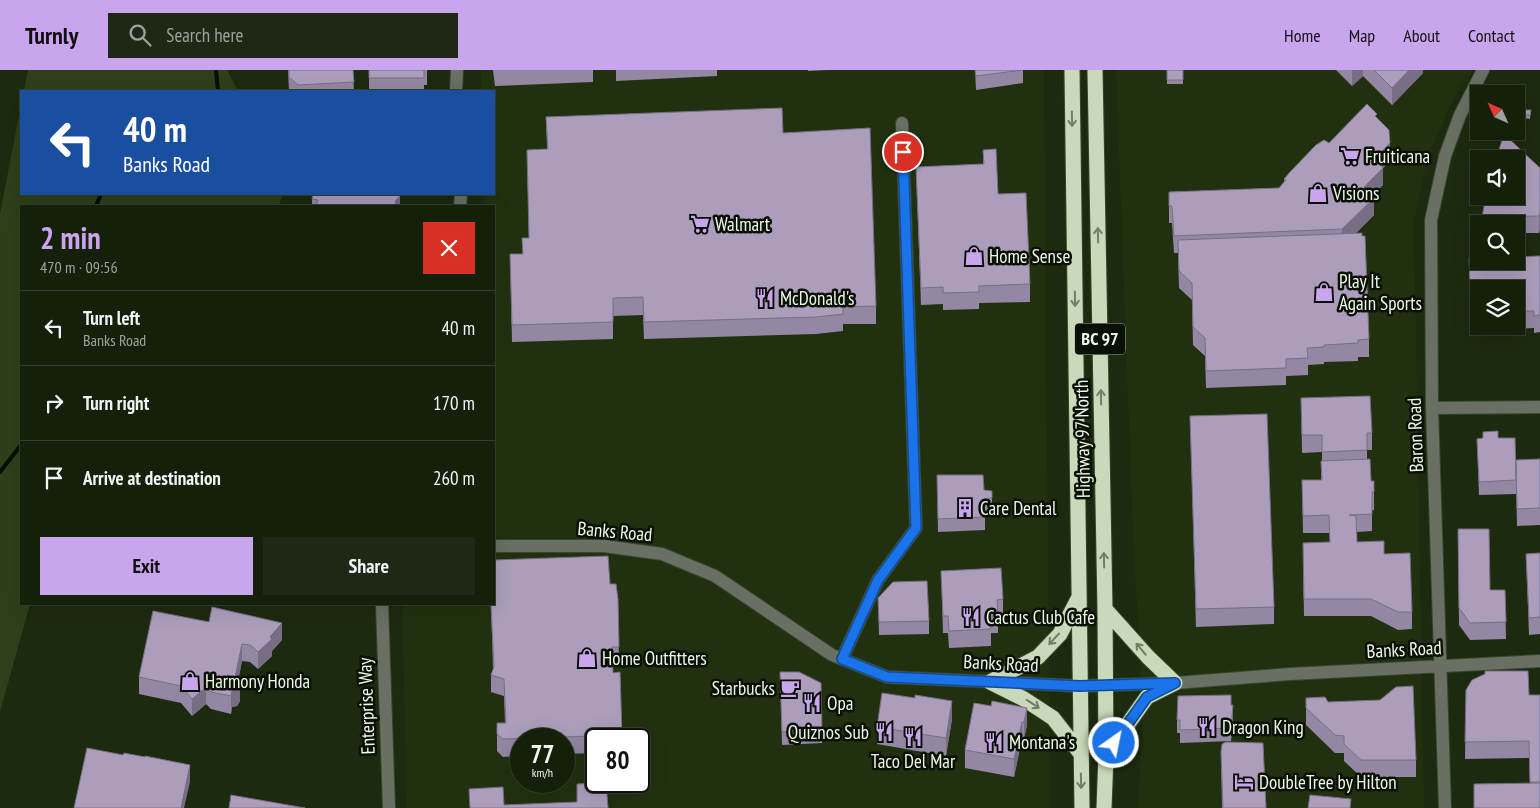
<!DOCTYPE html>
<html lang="en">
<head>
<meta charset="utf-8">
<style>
  body { margin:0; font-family:"PT Sans Narrow",sans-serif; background:#1e2814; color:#f1f3f6; height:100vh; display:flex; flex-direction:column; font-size:19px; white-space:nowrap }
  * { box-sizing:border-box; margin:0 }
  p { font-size:16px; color:#9da39d }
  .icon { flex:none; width:28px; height:28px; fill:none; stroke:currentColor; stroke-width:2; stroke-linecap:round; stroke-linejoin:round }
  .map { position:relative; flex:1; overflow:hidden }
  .panel { position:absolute; left:20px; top:135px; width:475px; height:400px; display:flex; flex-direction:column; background:#15200b; border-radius:0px; box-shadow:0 5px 20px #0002,0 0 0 1px #343e2c }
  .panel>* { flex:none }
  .top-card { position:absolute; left:20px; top:20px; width:475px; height:105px; border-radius:0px; box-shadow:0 5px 20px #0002,0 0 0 1px #343e2c; background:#1a4fa0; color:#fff; overflow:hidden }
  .needle { width:32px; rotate:315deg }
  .fabs { position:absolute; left:1470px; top:15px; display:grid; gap:10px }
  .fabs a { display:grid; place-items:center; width:55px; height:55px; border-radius:0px; background:#15200b; box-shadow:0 5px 20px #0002,0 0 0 1px #343e2c; font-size:25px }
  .speed { position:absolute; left:510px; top:658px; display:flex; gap:10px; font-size:25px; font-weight:700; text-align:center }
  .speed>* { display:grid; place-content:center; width:65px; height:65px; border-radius:50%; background:#15200b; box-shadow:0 5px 20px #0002,0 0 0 1px #343e2c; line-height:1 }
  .speed small { font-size:12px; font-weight:400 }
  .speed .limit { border:2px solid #111; border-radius:8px; background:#fff; color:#111 }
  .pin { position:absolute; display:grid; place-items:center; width:42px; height:42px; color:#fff; margin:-21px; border:2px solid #fff; border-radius:50%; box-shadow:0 1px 5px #0007 }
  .me { position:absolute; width:55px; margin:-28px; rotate:33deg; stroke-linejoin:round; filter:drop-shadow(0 0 4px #0008) }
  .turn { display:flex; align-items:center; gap:18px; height:105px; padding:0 20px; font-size:22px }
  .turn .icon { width:65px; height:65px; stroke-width:2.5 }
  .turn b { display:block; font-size:35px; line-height:42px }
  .round { display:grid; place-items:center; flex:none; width:52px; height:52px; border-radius:0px; background:#1e2814 }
  .overview { display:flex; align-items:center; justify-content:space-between; height:85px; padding:0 20px }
  h1 { font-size:30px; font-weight:600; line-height:38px; color:#c9a5ee }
  .primary-button { display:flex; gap:10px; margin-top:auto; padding:10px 20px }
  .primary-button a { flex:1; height:58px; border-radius:0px; background:#c9a5ee; color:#111; font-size:20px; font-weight:600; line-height:58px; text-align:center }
  .primary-button a+a { background:#1e2814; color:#f1f3f6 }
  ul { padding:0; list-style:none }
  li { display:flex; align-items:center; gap:15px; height:75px; padding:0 20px; border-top:1px solid #343e2c }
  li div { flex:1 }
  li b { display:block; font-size:19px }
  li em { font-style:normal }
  header { display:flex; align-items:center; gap:30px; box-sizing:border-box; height:70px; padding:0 25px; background:#c9a5ee; color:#111 }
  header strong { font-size:24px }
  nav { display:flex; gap:28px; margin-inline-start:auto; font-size:18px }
  .search { width:350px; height:45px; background:#1e2814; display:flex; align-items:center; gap:12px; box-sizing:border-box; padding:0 18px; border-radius:0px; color:#9da39d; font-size:19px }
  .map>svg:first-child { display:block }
  .built { fill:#21310f; fill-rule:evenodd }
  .green { fill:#2d401a }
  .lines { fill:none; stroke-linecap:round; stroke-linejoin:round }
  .stream { stroke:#041000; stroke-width:4 }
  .minor-casing { stroke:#39472d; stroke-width:14 }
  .highway-casing { stroke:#39472d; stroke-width:17 }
  .minor { stroke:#697063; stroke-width:12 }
  .highway { stroke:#c8dab9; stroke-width:15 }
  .wall { fill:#9487a3 }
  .shaded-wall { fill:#786e84 }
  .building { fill:#ac9dbd; stroke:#786e84 }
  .oneway { stroke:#727f68 }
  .route-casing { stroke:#114b97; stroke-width:12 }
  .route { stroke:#1a73e8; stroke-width:9 }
  .labels { text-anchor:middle; stroke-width:5; stroke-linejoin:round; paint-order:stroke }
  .shield { fill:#0a1005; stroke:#aab2a3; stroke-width:1 }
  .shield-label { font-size:18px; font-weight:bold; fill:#eef8e7 }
  .poi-label { font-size:19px; fill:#eef8e7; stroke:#0a1005; text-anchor:start }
  .street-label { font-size:19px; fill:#eef8e7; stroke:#0a1005 }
</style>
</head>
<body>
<header>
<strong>Turnly</strong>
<div class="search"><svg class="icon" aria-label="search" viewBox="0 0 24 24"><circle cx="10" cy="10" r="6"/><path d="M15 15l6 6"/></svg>Search here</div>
<nav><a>Home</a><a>Map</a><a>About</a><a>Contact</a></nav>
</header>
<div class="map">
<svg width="1540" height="738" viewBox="0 0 1540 738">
  <rect width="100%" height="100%" fill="#1c2a0f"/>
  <path class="built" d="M481,0H1044L1050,738H407L402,534H494V136H483V124H494V21H481ZM521,669H564V711H521ZM596,669H639V711H596Z
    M1116,0H1473L1448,40L1428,87L1414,151L1424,738H1138L1143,647L1133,465Z"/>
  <path class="green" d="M28,0H227L238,21H24Z
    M21,35V124H282L280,133L276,136H21V534H30L0,642V144Z"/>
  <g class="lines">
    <path class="stream" d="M216,0L218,21
      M96,136L101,124
      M0,402L21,375"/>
    <g class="minor-casing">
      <path id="minor" d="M456,21L457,0
        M460,136L461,124
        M1432,338L1540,337
        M494,476H604L662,484L715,506L832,585L887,607L1080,616L1175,613L1290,604L1540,591
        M382,534L389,738
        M842,589L878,510L916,458L902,53
        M1445,738L1432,338L1431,150L1445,86L1460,45L1483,0"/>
    </g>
    <g class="highway-casing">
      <path id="highway" d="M1072,0L1082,738
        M1095,0L1105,539L1106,685L1104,738
        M1105,539L1148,587L1175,613L1147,627L1106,685
        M990,612L1038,587L1060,564L1078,529
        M990,612L1024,629L1053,648L1081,684"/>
    </g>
    <use href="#minor" class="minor"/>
    <use href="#highway" class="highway"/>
  </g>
  <path class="wall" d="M288,0H353L354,21H289Z
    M369,0H427V15H424V21H369Z
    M493,0H593V12L495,16Z
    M616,0H717V6L616,11Z
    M808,0H828L808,1Z
    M975,0H1023V13L976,20Z
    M1167,0H1183V14H1167Z
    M1336,0H1423V3L1392,35L1363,6L1352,16Z
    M1524,40H1531L1530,49L1524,48Z
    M546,47L783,63L876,236V254H843V261L816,264L644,269L643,245L613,246V269L512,272L510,184H522L529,168L527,80L547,79Z
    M1377,48L1390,91L1383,98V115L1372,126L1374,145L1356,163L1369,269V287H1358V291L1324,292V294L1308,295V305L1286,306V315L1206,318L1205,286L1193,275L1192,230L1179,218L1178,183H1174L1172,153H1169V122L1279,118L1284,112V109L1329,73Z
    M983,80L1030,214V232L979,233V239L943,240V234L921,235L916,97L983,94Z
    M1540,98V159L1539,163H1516V154H1482V147Z
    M312,129L400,136H312Z
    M1540,186V262L1534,263V258L1508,259V256H1516V219H1479V230L1470,231L1469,188Z
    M1301,328L1372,363V380H1367V389L1371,411H1374V440H1372V461L1357,462V472L1384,484L1412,542V559L1398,560L1371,546H1304L1303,490L1330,472L1329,463H1303L1302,410H1321V391H1322V382L1302,383Z
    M1190,346L1274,537V554L1196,557Z
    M1498,368L1516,410V424L1479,425L1477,369Z
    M1540,389V455L1517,456L1516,407Z
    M937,405L984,420L992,428V441L985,442V460L938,462Z
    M1458,459L1490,520H1505L1506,569L1470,570L1459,555Z
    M1540,483V564L1529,565L1526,484Z
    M941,501L1003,529V547H998V563H991V576L949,578L948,563H943Z
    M610,514L618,529L619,594H613V603L620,602L622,669H596V683L564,684V669H521V686L503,687L497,681V653H505L504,626L491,622V605L493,599L491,534Z
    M878,528L929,551V564L879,565Z
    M153,541L282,570L272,581V586L258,599L250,592L242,591L238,611L240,631L237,636L232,637L231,644L211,639L206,634L192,646L181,633L139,624V607Z
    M780,602L822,660V673L782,675Z
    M1466,620L1529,625H1540V738L1530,713L1529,688L1465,689Z
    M915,628L952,649L946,686L877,674V657Z
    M1306,628L1328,632L1416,690V707H1361L1344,691V683H1335L1306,655Z
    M1231,635L1233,648L1231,671L1180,673V663H1177V650Z
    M991,636L1027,638V655L1024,669H1022L1014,707L965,698V680Z
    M1221,682L1266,738H1222Z"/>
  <path class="shaded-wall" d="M1352,0H1363V6L1352,16Z
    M1409,0H1423V3L1392,35V18Z
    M1390,73V91L1375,106V89Z
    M1383,98V115L1364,134V117Z
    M400,126V136H395L396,130Z
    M1374,128V145L1342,177V159Z
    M1540,142V159L1539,163V146Z
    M282,553V570L272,581V586L258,599V582Z
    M242,574V591L236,619L240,614V631L237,636L232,637L231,644V626Z
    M206,617V634L192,646V629Z
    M952,631V649L946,686V668Z
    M1233,635V648L1231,671V658Z
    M1027,638V655L1024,669V652Z
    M1022,652V669L1014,707V689Z
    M190,695V712L184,738H181Z"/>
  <path class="building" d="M289,0H353L354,12L298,15L289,7Z
    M369,0H424V8H369Z
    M975,0H1023L976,6Z
    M1167,0H1183V10H1167Z
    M1374,0H1409L1392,18Z
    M1367,34L1377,44L1375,46L1389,60L1390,73L1375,89L1383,98L1364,117L1374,128L1342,159L1174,166L1172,136H1169V122L1279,118L1286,110L1284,109L1290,102L1316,75L1324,70L1329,73Z
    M782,38L783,63L870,58L876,236L843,237V244L816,247L644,252L643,227L613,228V252L512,255L510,184H523L522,168H529L527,80L548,79L546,47Z
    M1524,40H1531L1530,45L1524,44Z
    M1504,64L1540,98V142L1539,146L1482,147L1486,126H1516V89H1496Z
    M996,79L998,124L1026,123L1030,214L979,216V222L943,223V217L921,218L916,97L984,94L983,80Z
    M313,124H400V126L396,130L395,136H316L318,130L312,129Z
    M1362,163V166H1365L1369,269L1358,270V273L1324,275V277L1307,278L1308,288L1286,289V298L1206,301L1205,268L1193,257L1192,213L1179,201L1178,170Z
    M1540,186V245L1534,246V241H1516V219H1508L1507,212L1470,214L1469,188H1479V191H1516V187Z
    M1370,326L1372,363H1367V380L1322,382V365H1302L1301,328Z
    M1267,344L1274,537L1196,539L1190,346Z
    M1498,361V368H1515L1516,410L1479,412L1477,369L1483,368V362Z
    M1370,389L1371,411H1374V422H1372V444L1349,445L1356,446L1357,472L1384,471V484L1410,483L1412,542H1398L1371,529H1304L1303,473L1330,472L1329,445L1303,446L1302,410H1322L1321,391Z
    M1540,389V438L1517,439L1516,390Z
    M937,405H983L984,420L992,421V428L984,429L985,447L938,449Z
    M1458,459H1489L1490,520H1505L1506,552L1470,553L1459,538Z
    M1540,483V547L1529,548L1526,484Z
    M608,486L610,514H616L618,529L619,577H612L613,603L620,602L622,665L503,669L497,664V653H506L504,609L491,605L494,597L491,534H494V490Z
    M1001,498L1003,529L997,530L998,546H990L991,559L949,561L948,546H943L941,501Z
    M927,511L929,551L879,552L878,528L893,512Z
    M212,537L282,553L270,567L272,569L258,582L250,575L242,574L235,607L240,614L237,619L232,620L231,626L211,622L206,617L192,629L181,616L139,607L153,541L209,552Z
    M1485,601H1528L1529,625H1540V712H1530L1529,671L1465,672L1466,620L1472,610L1485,604Z
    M780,602H799L821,613L822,660L782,662Z
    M1413,616L1416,690H1361L1344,674V666L1335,665L1306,638V628L1325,627L1328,632L1380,630L1396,617Z
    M882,623L915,628V625L952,631L946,668L877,657Z
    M1231,625V635H1233L1231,658L1180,660V650H1177L1178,626Z
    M992,631L1027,638L1024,652H1022L1014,689L965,680L974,633L991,636Z
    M1226,672L1263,673L1266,738H1223L1221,682L1222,674Z
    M87,678L123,685L124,683L145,687V686L190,695L181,738H74Z
    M594,707H596V711H606L608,738H470L469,719L503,717L504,735L577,732V714L594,713Z
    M1540,713V738H1474V714Z
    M231,725L305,738H229Z
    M1310,725L1351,729L1350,738H1308Z"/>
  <defs><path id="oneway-shaft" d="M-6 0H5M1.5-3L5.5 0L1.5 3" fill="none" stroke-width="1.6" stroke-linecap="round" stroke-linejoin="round" transform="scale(1.25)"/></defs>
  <g class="oneway">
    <use href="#oneway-shaft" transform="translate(1072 49) rotate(89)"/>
    <use href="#oneway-shaft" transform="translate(1098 165) rotate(-91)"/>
    <use href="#oneway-shaft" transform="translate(1075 229) rotate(89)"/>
    <use href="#oneway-shaft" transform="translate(1101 327) rotate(-91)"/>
    <use href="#oneway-shaft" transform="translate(1104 490) rotate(-91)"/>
    <use href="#oneway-shaft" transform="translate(1054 569) rotate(133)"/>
    <use href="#oneway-shaft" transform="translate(1141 579) rotate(-130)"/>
    <use href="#oneway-shaft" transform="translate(1033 634) rotate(33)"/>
    <use href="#oneway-shaft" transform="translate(1081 711) rotate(89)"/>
  </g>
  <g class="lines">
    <g class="route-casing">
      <path id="route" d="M903,82L916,458L878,510L842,589L887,607L1080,616L1175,613L1147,627L1114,673"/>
    </g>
    <use href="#route" class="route"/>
  </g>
  <defs>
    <g id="supermarket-bare" transform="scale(1.5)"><path d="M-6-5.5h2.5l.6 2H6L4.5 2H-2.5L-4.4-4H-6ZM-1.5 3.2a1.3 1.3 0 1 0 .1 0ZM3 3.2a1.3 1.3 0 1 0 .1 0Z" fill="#c9a5ee" stroke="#0a1005" stroke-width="2.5" paint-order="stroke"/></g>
    <g id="shop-bare" transform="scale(1.5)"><path d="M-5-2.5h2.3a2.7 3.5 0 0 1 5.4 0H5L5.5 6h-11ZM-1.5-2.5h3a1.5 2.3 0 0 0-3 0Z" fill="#c9a5ee" stroke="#0a1005" stroke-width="2.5" paint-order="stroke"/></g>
    <g id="restaurant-bare" transform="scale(1.5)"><path d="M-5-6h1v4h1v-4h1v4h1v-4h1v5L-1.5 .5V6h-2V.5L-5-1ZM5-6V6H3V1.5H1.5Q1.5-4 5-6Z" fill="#c9a5ee" stroke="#0a1005" stroke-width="2.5" paint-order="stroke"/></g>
    <g id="building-bare" transform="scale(1.5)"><path d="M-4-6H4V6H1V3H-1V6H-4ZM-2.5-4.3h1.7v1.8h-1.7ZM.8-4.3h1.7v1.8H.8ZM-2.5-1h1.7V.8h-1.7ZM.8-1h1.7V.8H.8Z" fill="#c9a5ee" stroke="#0a1005" stroke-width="2.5" paint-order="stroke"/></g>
    <g id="cafe-bare" transform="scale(1.5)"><path d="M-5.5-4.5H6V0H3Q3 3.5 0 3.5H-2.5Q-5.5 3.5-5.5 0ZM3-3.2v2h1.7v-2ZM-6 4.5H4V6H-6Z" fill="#c9a5ee" stroke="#0a1005" stroke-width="2.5" paint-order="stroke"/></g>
    <g id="hotel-bare" transform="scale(1.5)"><path d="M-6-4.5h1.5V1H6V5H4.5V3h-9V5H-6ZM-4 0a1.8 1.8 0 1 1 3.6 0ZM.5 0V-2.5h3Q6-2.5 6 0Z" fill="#c9a5ee" stroke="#0a1005" stroke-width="2.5" paint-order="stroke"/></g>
  </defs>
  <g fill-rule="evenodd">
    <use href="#supermarket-bare" x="1350" y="86"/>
    <use href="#shop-bare" x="1318" y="123"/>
    <use href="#supermarket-bare" x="700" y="154"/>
    <use href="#shop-bare" x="974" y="186"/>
    <use href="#shop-bare" x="1324" y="222"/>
    <use href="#restaurant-bare" x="765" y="228"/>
    <use href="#building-bare" x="965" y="438"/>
    <use href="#restaurant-bare" x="971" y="547"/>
    <use href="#shop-bare" x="587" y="588"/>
    <use href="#shop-bare" x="190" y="611"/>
    <use href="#cafe-bare" x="790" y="618"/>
    <use href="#restaurant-bare" x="812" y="633"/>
    <use href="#restaurant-bare" x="1207" y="657"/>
    <use href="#restaurant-bare" x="884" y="662"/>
    <use href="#restaurant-bare" x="913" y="667"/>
    <use href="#restaurant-bare" x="994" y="672"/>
    <use href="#hotel-bare" x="1244" y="712"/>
  </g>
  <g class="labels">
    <rect class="shield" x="1075" y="253.5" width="50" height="31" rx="4"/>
    <g class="shield-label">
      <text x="1100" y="275">BC 97</text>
    </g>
    <g class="poi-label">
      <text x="1365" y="93">Fruiticana</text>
      <text x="1333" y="130">Visions</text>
      <text x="715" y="161">Walmart</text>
      <text x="989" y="193">Home Sense</text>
      <text x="1339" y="218">Play It<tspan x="1339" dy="22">Again Sports</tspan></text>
      <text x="780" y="235">McDonald's</text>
      <text x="980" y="445">Care Dental</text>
      <text x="986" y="554">Cactus Club Cafe</text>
      <text x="602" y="595">Home Outfitters</text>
      <text x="205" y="618">Harmony Honda</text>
      <text x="775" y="625" text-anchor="end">Starbucks</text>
      <text x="827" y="640">Opa</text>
      <text x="1222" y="664">Dragon King</text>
      <text x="869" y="669" text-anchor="end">Quiznos Sub</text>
      <text x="1009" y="679">Montana's</text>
      <text x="913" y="698" text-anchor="middle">Taco Del Mar</text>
      <text x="1259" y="719">DoubleTree by Hilton</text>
    </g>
    <g class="street-label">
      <text transform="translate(1415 365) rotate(-92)" y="7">Baron Road</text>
      <text transform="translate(1082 369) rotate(-91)" y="7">Highway 97 North</text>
      <text transform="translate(615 461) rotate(5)" y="7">Banks Road</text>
      <text transform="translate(1404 579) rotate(-3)" y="7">Banks Road</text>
      <text transform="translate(1001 593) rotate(3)" y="7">Banks Road</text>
      <text transform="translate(366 636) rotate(-92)" y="7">Enterprise Way</text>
    </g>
  </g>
</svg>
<div class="fabs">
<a><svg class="needle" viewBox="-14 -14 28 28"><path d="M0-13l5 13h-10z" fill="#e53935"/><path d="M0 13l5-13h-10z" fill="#9da39d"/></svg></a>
<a><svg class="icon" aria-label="sound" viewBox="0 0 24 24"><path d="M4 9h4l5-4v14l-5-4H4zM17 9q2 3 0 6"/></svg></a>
<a><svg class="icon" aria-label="search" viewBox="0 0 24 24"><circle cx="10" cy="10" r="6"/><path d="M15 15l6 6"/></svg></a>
<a><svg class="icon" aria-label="layers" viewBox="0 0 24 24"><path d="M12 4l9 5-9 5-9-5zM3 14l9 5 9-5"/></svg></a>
</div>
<div class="speed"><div>77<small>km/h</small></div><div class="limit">80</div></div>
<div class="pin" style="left:903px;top:82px;background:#d93025"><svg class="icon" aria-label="arrive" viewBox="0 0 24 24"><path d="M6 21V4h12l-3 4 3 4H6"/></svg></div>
<svg class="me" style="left:1114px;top:673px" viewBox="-20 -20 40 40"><circle r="17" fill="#1a73e8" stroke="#fff" stroke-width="3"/><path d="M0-11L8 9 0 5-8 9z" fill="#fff"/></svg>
<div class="top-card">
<div class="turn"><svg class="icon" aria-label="left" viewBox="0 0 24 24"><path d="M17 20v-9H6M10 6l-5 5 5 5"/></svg><div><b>40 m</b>Banks Road</div></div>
</div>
<section class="panel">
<div class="overview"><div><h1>2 min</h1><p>470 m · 09:56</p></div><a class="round" style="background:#d93025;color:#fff"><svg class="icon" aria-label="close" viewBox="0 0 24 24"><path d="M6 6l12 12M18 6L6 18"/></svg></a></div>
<ul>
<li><svg class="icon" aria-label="left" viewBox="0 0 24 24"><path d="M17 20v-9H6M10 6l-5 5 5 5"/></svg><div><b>Turn left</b><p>Banks Road</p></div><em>40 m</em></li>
<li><svg class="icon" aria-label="right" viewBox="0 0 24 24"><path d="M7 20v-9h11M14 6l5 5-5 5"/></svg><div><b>Turn right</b></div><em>170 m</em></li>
<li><svg class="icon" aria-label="arrive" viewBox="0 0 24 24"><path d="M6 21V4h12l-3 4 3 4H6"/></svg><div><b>Arrive at destination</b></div><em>260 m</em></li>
</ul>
<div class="primary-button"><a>Exit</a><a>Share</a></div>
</section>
</div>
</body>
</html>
